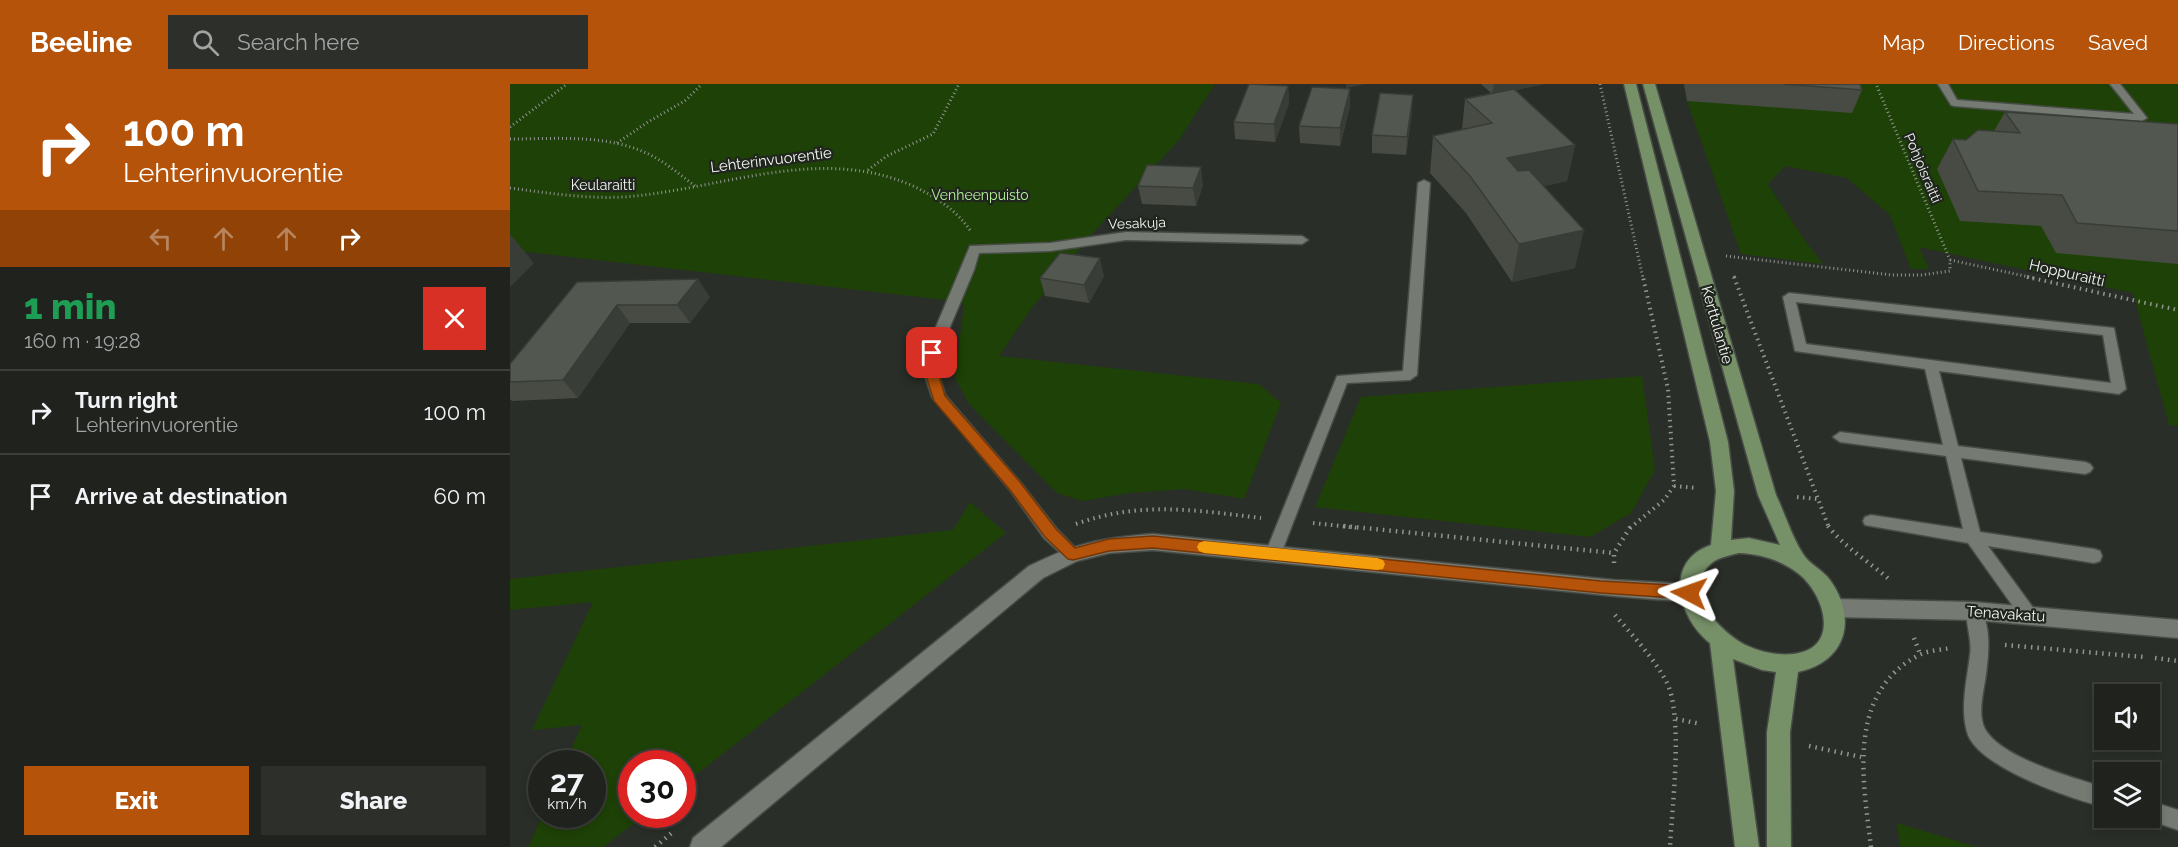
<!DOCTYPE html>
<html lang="en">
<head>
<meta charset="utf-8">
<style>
  body { margin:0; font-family:Raleway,sans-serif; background:#2d2f2b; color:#f1f3f6; height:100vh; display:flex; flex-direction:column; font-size:22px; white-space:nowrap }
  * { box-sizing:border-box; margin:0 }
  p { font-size:20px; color:#a2a4a4 }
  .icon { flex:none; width:33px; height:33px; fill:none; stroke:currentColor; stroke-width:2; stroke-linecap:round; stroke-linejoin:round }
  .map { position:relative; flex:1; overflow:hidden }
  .drawer { display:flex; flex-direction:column; background:#20221e; width:510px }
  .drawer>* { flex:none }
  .top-card { background:#b45309; color:#fff; overflow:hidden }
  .controls { position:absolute; left:1584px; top:600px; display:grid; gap:12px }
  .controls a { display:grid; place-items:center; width:66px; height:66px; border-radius:0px; background:#20221e; box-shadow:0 3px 9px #0003,0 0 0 2px #3d3f3c; font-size:30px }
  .speed { position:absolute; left:18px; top:666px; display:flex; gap:12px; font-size:30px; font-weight:700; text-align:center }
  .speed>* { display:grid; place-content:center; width:78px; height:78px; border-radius:50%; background:#20221e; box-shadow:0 3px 9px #0003,0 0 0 2px #3d3f3c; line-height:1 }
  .speed small { font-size:15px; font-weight:400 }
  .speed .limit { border:9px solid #d22; background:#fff; color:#111 }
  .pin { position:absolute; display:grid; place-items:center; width:51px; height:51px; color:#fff; margin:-26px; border-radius:12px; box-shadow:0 3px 9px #0006 }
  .me { position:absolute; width:66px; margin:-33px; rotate:274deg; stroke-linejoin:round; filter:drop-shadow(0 0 4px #0008) }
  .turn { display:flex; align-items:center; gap:21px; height:126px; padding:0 24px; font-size:27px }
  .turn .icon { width:78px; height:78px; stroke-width:2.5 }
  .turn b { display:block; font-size:42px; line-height:51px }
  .lanes { display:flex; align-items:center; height:57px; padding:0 24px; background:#0003; justify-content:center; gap:30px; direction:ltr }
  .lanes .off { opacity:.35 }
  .round { display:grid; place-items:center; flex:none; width:63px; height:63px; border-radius:0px; background:#2d2f2b }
  .head { display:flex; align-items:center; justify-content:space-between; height:102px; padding:0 24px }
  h1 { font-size:36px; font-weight:800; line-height:45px; color:#1e9e55 }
  .primary-button { display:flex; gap:12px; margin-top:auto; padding:12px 24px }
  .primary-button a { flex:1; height:69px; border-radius:0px; background:#b45309; color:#fff; font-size:24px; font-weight:800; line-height:69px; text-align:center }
  .primary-button a+a { background:#2d2f2b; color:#f1f3f6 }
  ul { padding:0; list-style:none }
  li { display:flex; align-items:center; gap:18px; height:84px; padding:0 24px; border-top:2px solid #3d3f3c }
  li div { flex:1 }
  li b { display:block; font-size:22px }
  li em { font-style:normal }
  header { display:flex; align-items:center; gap:36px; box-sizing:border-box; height:84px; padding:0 30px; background:#b45309; color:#fff }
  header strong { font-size:28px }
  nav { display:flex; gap:33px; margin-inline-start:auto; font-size:21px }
  .search { width:420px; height:54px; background:#2d2f2b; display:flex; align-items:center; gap:15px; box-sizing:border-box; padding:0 21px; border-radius:0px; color:#a2a4a4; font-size:22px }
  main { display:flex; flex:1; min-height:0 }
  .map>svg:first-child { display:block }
  .green { fill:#1e4107 }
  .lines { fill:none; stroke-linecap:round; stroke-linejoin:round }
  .lane-casing { stroke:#484c46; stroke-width:3 }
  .street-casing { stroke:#484c46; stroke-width:3 }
  .secondary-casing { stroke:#484c46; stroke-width:3 }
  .path-far2 { stroke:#929691; stroke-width:3; stroke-dasharray:1 3; stroke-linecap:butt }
  .path-far1 { stroke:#929691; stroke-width:4; stroke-dasharray:1.5 4.5; stroke-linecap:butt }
  .path { stroke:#929691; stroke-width:4.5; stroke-dasharray:1.5 5; stroke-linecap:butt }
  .lane { fill:#757a73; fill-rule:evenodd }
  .street { fill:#757a73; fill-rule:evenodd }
  .secondary { fill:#769068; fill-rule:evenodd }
  .wall { fill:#474b44 }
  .shaded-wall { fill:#393d37 }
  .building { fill:#52574f; stroke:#393d37; stroke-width:1.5 }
  .route { fill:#b45309; stroke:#753606; stroke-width:1.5 }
  .slow { fill:#f59e0b }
  .labels { text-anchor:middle; stroke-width:4.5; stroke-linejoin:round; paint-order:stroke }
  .far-street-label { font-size:14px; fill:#f2f6f1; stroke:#20251e }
  .far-park-label { font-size:14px; fill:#b7f39b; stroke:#20251e }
  .street-label { font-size:15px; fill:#f2f6f1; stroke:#20251e }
</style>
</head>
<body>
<header>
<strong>Beeline</strong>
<div class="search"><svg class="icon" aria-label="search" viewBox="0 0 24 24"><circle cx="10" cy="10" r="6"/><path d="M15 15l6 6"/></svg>Search here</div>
<nav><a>Map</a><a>Directions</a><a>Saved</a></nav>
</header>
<main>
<section class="drawer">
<div class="top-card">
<div class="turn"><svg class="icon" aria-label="right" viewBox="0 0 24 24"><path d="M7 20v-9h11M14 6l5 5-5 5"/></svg><div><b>100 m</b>Lehterinvuorentie</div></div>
<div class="lanes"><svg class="icon off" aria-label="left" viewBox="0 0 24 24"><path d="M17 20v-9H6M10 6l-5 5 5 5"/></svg><svg class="icon off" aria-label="ahead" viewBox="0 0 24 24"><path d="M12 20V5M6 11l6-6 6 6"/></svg><svg class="icon off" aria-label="ahead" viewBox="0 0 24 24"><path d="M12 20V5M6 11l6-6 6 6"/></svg><svg class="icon" aria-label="right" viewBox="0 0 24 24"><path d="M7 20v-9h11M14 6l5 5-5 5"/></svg></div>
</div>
<div class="head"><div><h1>1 min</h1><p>160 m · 19:28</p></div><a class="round" style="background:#d93025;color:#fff"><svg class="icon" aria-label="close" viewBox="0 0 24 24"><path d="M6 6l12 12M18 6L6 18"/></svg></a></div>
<ul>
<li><svg class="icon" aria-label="right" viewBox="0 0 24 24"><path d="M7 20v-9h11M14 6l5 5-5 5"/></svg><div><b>Turn right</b><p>Lehterinvuorentie</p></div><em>100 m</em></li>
<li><svg class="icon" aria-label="arrive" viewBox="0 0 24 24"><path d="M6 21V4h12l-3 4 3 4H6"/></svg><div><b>Arrive at destination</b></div><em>60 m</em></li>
</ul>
<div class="primary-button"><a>Exit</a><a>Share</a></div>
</section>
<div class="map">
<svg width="1668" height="763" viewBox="0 0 1668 763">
  <rect width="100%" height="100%" fill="#2a2e28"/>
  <path class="green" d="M0,0H705L669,56L582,150L521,225L489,272L749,300L771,319L734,415L675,405L620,409L573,417L547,409L459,320L445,294L454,220L435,216L0,166Z
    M1174,0H1668V342L1659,341L1623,209L1409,163L1419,185H1401L1380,131L1337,94L1275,82L1258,100L1291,151L1313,180L1231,170L1177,17Z
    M1132,292L1145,386L1121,429L1080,453L805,423L851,313Z
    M460,418L496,449L173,701L172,680H122V730L135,731L93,763H18L33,731L82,730V680L55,679L72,641L22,646L83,518L0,526V495L443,446Z
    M1387,739L1467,763H1390Z"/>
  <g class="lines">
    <g class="lane-casing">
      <path id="lane" d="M1428,0H1438L1447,16L1624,30L1600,0H1610L1637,34L1632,37L1444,22L1441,21Z
        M914,96L920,99L907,291L900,296L837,299L771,470L769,475L763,477L757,475L755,470L827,292L893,287L908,99Z
        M616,148L792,152L798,156L792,160L616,156L540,167L469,169L464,186L429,269V292L435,311L510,398L546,444L571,470L569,475L563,477L557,475L534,454L500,406L422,313L415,292V269L460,162L540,159Z
        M1279,209L1604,244L1616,305L1609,310L1429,287L1448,362L1575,378L1580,380L1583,384L1580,388L1575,390L1451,374L1470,448L1584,465L1590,467L1592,472L1590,477L1584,479L1478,462L1524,525L1527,530L1524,535L1518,537L1512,535L1458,459L1355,441L1353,437L1355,433L1361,431L1453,445L1436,372L1330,358L1323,353L1330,348L1433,361L1415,285L1285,267L1273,213ZM1286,218L1593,251L1601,299L1296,260Z
        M1464,520L1470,522C1481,544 1479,567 1476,590C1474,606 1467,630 1475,645C1491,674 1564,694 1594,703V723C1562,715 1466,683 1457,648C1450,623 1457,596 1460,571C1463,556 1453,533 1458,522Z
        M1640,717L1668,726V746L1633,734H1640Z"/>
    </g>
    <g class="street-casing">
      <path id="street" d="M643,450L1104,496L1179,500L1186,503L1189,509L1186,515L1179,518L1104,512L643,466L599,469L567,477L533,494L211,763H180L183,754L519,482C566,459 591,454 643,450Z
        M1324,515L1464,518L1668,536V554L1464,536L1324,533L1317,530L1314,524L1317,518Z"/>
    </g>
    <g class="secondary-casing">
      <path id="secondary" d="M1114,0H1126L1218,358L1224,407L1221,456L1239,454L1270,461L1248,411L1133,0H1145L1266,411C1275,430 1282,453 1293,470C1299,480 1313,486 1320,496C1348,535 1336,578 1288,588L1280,648L1281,763H1257V648L1266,588L1252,586L1223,575L1249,763H1225L1200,559C1168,534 1153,477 1201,461L1206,407L1200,358ZM1229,469C1251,470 1271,476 1289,490C1315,511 1331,565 1283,570C1267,572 1245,567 1230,558C1205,542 1170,504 1203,478C1210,473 1221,471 1229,469Z"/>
    </g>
    <path class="path-far2" d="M1090,0L1133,194
      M0,43L57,0
      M0,55C44,55 93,50 134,68C153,76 169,90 185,102
      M107,59L138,38L176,16L192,0
      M358,86L377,72L423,50L449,0
      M0,104C38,109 76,115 114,113C210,106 309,60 403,102C426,113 445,125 460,146
      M1216,172L1382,191H1411L1440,187V176L1366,0
      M1440,176L1524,194
      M1224,192L1225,194"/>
    <path class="path-far1" d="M1224,193L1319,444
      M1517,193L1668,226
      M1164,402L1187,404
      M1287,413L1307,415
      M803,439L849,444
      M566,440C630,417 685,426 751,434
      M1120,444L1154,416L1164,402L1158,305L1133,193"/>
    <path class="path" d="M834,442L1104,469
      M1318,442C1335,464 1360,478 1381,497
      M1104,479V469L1121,442
      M1105,531C1123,552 1143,573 1156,597C1174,630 1162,723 1160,763
      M1404,554L1410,570
      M1495,561L1634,573
      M1645,574L1668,577
      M1166,635L1191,640
      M1299,662L1351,673
      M145,763L164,747
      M1361,763C1353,696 1336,609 1409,571C1419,566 1431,566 1441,564"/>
    <use href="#lane" class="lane"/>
    <use href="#street" class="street"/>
    <use href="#secondary" class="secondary"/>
  </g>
  <path class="wall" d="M971,0H1034L1006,6L1065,61L1057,97L1034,102L1065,184L1002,198L956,129L920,89L923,52L952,46L955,15L981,9Z
    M1174,0H1350L1352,6L1342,29L1177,17Z
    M778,2L779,19L765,58L725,55L724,38Z
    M840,5V22L830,62L790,59L789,42Z
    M902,28L896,71L862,69V51Z
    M1495,28L1668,40V180L1546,169L1531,142L1450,137L1427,85L1443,55L1456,56L1484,47Z
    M693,101L686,122L632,120L628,102Z
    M594,192L579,219L535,212L530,194Z
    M67,198L200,213L180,239H120L68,314L2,317L0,315V280Z"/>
  <path class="shaded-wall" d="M836,0H856L836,4Z
    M984,0H1034L982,11Z
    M778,2L779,19L765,58L764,40Z
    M840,5V22L830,62V44Z
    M903,11L902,28L896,71L897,53Z
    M1065,61L1057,97L991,111L997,74Z
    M691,83L693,101L686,122L683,104Z
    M1074,146L1065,184L1002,198L1009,160Z
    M0,150L24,179L0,203Z
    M590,174L594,192L579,219L574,201Z
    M188,195L200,213L180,239L167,221Z
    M107,221L120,239L68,314L53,296Z"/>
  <path class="building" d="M739,0L778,2L764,40L724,38Z
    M1273,0H1350L1352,6Z
    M802,3L840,5L830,44L789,42Z
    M1004,5L1065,61L997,74L1008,87L1019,86L1074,146L1009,160L960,92L923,52L982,39L955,15Z
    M870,9L903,11L897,53L862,51Z
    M1495,28L1668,40V147L1567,139L1552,111L1468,107L1443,55L1456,56L1468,46L1510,49Z
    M637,81L691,83L683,104L628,102Z
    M550,169L590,174L574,201L530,194Z
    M188,195L167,221H107L53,296L0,298V280L67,198Z"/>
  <path class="route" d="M422,265L429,269V292L435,312L510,398L546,445L565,464L599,455L643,452L1091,497L1179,502L1184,504L1186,509L1184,514L1179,515L1091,509L643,464L599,467L563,476L558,475L535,453L500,406L424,317L416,292V269Z"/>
  <path class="slow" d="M694,457L867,474L873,476L875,480L873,485L867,486L694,469L689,467L687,463L689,459Z"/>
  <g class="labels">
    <g class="far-street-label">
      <text transform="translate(1413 84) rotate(67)" y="5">Pohjoisraitti</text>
      <text x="93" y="106">Keularaitti</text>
      <text transform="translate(627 139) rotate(-2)" y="5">Vesakuja</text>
    </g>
    <g class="far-park-label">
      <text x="470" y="116">Venheenpuisto</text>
    </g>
    <g class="street-label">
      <text transform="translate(261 76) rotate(-7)" y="5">Lehterinvuorentie</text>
      <text transform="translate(1557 189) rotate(13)" y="5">Hoppuraitti</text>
      <text transform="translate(1207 241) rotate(74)" y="5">Kerttulantie</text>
      <text transform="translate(1496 530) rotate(4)" y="5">Tenavakatu</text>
    </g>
  </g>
</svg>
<div class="controls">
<a><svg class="icon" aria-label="sound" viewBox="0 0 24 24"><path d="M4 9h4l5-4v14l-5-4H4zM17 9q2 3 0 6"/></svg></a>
<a><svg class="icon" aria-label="layers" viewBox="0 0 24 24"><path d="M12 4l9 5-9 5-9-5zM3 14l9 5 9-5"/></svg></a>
</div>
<div class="speed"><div>27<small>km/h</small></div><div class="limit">30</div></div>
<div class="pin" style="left:422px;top:269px;background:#d93025"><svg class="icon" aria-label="arrive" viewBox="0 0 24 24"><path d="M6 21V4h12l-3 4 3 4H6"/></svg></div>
<svg class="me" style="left:1179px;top:509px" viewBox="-20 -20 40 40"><path d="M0-17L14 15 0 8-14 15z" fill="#b45309" stroke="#fff" stroke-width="4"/></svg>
</div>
</main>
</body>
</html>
